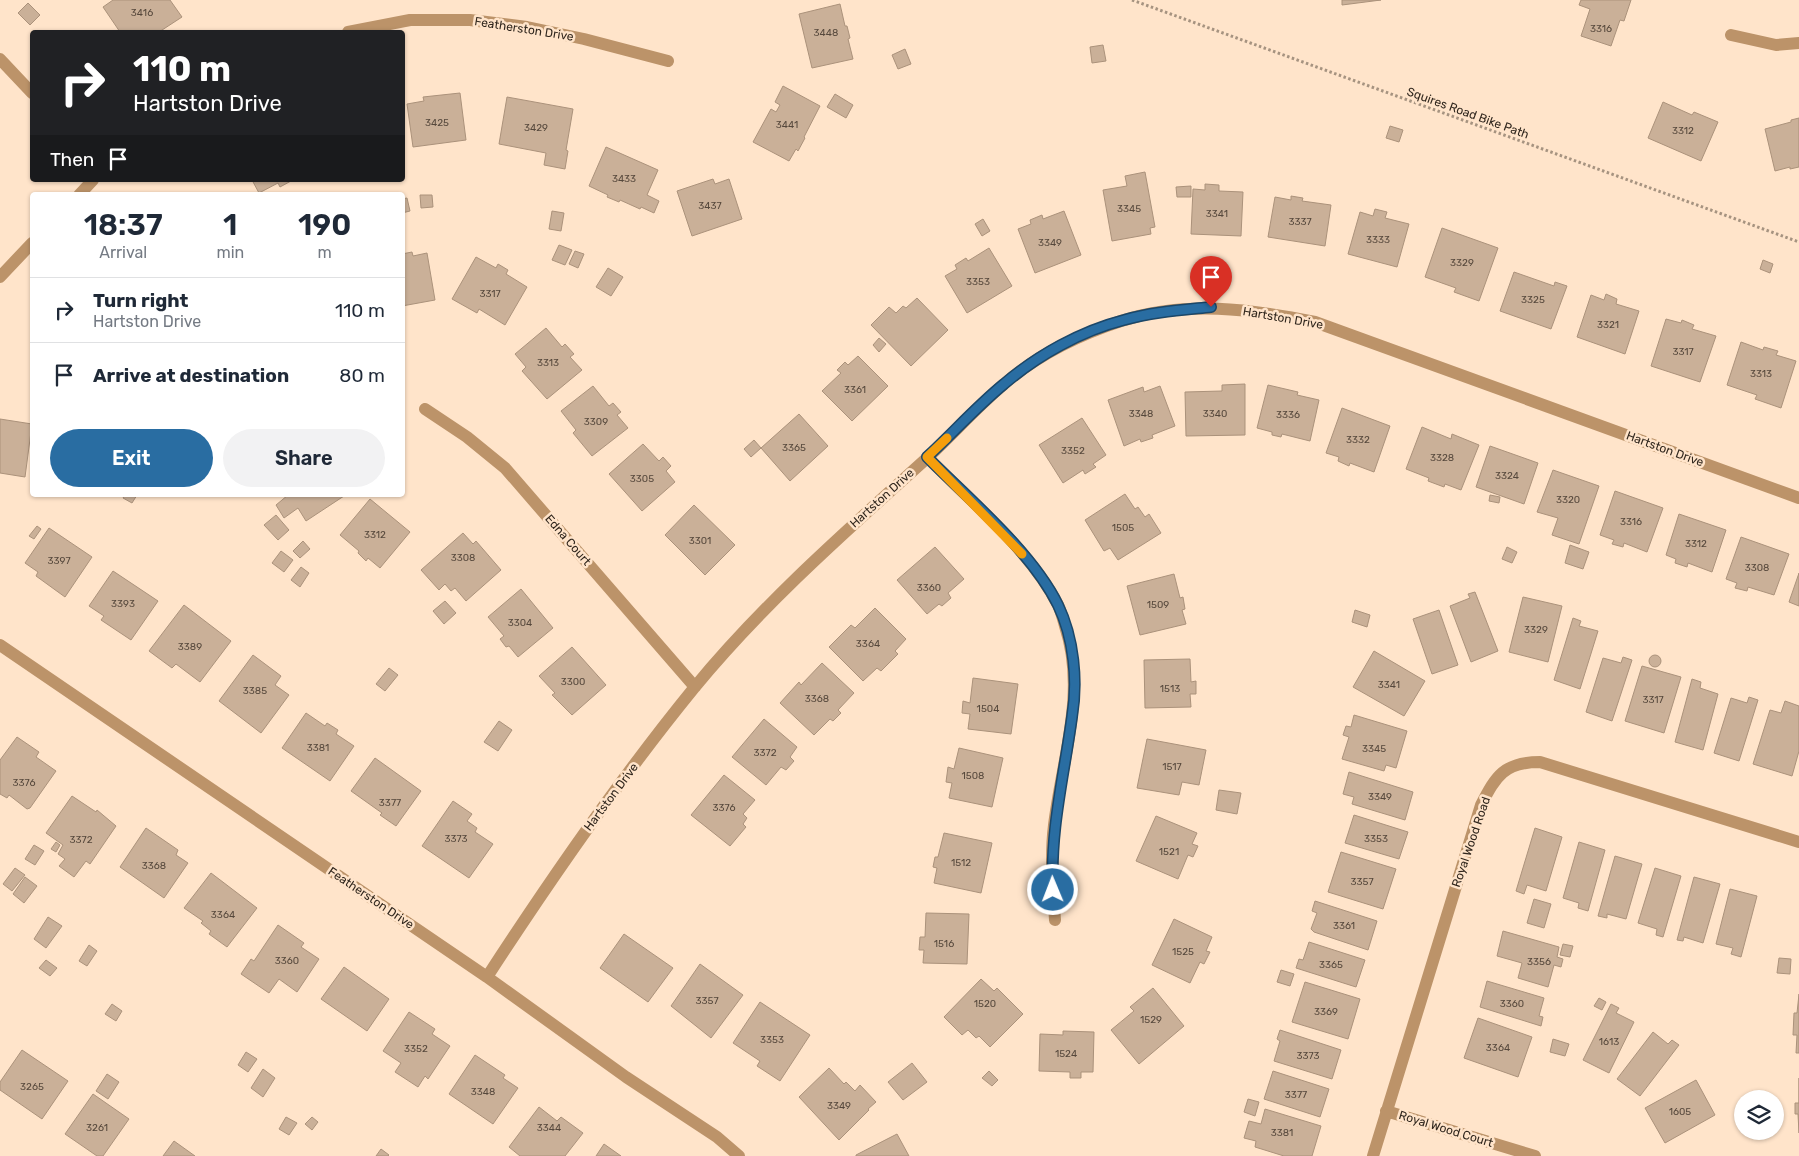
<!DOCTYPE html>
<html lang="en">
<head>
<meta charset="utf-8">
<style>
  body { margin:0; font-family:Rubik,sans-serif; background:#f2f2f3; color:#1f2937; height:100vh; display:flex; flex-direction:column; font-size:19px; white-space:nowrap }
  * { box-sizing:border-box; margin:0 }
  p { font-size:16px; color:#747a83 }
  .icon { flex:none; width:28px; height:28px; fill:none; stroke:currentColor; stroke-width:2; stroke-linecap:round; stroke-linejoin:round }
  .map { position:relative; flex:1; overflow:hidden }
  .panel { position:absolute; left:30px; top:192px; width:375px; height:305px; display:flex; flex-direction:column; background:#fff; border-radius:5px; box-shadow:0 1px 4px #0004 }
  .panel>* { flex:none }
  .guide { position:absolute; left:30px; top:30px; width:375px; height:152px; border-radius:5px; box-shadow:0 1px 4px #0004; background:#202124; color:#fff; overflow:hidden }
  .tools { position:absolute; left:1734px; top:1090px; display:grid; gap:10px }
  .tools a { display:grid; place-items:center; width:50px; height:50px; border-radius:50%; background:#fff; box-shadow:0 1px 4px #0004; font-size:25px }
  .pin { position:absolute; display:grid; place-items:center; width:42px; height:42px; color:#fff; margin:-51px -21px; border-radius:50% 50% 50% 0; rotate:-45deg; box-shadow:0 0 5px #0007 }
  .pin .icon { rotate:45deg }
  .me { position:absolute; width:55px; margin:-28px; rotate:359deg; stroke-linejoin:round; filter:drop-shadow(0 0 4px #0008) }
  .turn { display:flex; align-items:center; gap:18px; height:105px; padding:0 20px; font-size:22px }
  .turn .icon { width:65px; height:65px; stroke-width:2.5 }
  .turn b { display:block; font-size:35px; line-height:42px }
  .then { display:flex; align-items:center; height:48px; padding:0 20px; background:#0003; gap:10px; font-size:19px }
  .eta { display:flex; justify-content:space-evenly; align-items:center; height:85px; text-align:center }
  .eta b { font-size:30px; font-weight:600; line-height:35px }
  .cta { display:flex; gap:10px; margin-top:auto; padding:10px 20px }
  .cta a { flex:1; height:58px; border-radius:30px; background:#296da2; color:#fff; font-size:20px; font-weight:600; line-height:58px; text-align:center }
  .cta a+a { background:#f2f2f3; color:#1f2937 }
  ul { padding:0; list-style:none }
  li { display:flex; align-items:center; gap:15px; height:65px; padding:0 20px; border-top:1px solid #e0e1e3 }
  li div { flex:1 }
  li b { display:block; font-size:19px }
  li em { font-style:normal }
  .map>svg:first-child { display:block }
  .building { fill:#cab098; stroke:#ab927b }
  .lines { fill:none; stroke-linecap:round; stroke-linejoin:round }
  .path { stroke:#a69380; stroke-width:3; stroke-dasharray:2.5 2.5; stroke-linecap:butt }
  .minor { stroke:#bc9369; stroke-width:12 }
  .route-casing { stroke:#1b4769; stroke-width:12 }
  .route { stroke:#296da2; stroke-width:9 }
  .slow { stroke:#f59e0b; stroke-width:9 }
  .labels { text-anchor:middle; stroke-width:5; stroke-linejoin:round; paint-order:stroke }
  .number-label { font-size:10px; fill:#56483c }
  .street-label { font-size:12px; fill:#30261d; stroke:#ffe4ca }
</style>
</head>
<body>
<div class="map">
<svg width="1799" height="1156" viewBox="0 0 1799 1156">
  <rect width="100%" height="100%" fill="#ffe4ca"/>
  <path class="building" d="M113,0H170L182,17L159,32H120L103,7Z
    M1342,0H1381L1342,5Z
    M1581,0H1631L1624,21L1620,20L1611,46L1581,36L1590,9L1579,5Z
    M28,3L40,15L30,25L18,13Z
    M840,4L845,26H847L850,38L848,39L853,59L812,68L799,14Z
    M1103,45L1106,61L1092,63L1090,47Z
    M905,49L911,64L898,69L892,55Z
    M783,86L820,106L804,137L805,138L798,151L796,149L789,161L753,142L771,109L776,112L780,105L775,102Z
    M460,93L466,140L413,147L407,104L424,101L423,97Z
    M835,94L853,105L846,118L827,107Z
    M507,97L573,109L566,150L568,151L565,169L544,165L546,153L499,144Z
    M1663,102L1692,115L1694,112L1718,122L1701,161L1648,138Z
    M1799,118V167L1790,169V167L1775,171L1765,129L1791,122V120Z
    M1390,126L1403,130L1399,142L1386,138Z
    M606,147L658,170L647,195L659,201L654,213L641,207L640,209L620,200L619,202L607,197L608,195L589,186Z
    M1145,172L1155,227L1150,228L1151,234L1112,241L1103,190L1127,186L1125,176Z
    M713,179L715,184L729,179L742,219L692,236L677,191Z
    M252,180H291V181L280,187L278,183L259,193Z
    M1205,184L1219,185V191L1243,192L1241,236L1191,234L1193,189L1205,190Z
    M1191,186V197H1177L1176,187Z
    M420,195H432L433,207L421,208Z
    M1291,196L1303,198L1302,201L1331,205L1325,246L1268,237L1275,197L1291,200Z
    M407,198L410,211L402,213V199Z
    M1375,209L1387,212L1385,218L1409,224L1397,267L1348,254L1360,212L1373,216Z
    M552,211L564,213L561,231L549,229Z
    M1064,211L1081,255L1035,273L1018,229L1031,224L1030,220L1042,215L1043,219Z
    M983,219L990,231L982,236L975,224Z
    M1442,228L1498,248L1479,301L1454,292L1456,288L1425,277Z
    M559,245L572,250L565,265L552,260Z
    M989,248L1012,286L967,313L945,276L957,269L955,265L966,258L968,261Z
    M575,251L584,254L578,268L569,264Z
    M412,252L413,256L427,253L435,300L402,306V254Z
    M476,257L496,268L498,264L508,270L506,274L527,287L505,325L479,309L477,313L452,299Z
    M1763,260L1773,264L1770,273L1760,269Z
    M608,268L623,277L611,296L596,287Z
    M1514,272L1554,286L1555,282L1567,286L1551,329L1500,311Z
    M1606,294L1617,299L1616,304L1639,311L1625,354L1577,337L1591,295L1604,300Z
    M917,298L948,330L911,366L871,325L889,307L896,313L903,306L906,308Z
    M1666,319L1681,323L1682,320L1694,325L1692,329L1716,336L1700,382L1651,366Z
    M546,328L562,347L565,344L574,354L570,357L582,370L547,399L522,371L526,367L515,354Z
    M879,338L886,344L879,352L873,345Z
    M1741,342L1763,350L1764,347L1778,351L1776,355L1796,361L1781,408L1755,399L1757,395L1727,385Z
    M858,356L888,386L852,421L822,391L841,373L837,370L845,362L848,365Z
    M1245,384V435L1186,436L1185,392L1222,391V385Z
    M1268,385L1298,392L1297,395L1319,400L1310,441L1282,434L1281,437L1272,435V432L1257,428Z
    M593,386L609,406L613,403L621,412L617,415L628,428L592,456L573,433L576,430L561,411Z
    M1160,386L1175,426L1152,435L1153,438L1141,442L1140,439L1124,446L1108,400L1143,387L1144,392Z
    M1342,408L1390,426L1374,472L1350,463L1349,466L1338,461L1339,457L1326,453Z
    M799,414L828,446L790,481L761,448Z
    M1082,418L1106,455L1093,464L1096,467L1085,474L1083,470L1063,483L1039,445Z
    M0,419L32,424L25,477L0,473Z
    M1422,427L1451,439L1452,434L1479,445L1461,490L1445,484L1444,487L1428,481L1429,478L1406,469Z
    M754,440L761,448L751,457L744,449Z
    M643,444L659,461L663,457L671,466L666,471L675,482L642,511L609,474Z
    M1490,446L1538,463L1524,504L1476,487Z
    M1553,470L1599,486L1579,544L1552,535L1558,518L1537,512Z
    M1615,491L1663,508L1647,552L1624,543L1623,547L1612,544L1614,540L1600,535Z
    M1125,494L1135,509L1138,507L1145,517L1149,514L1161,533L1118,560L1110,548L1104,551L1085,520Z
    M125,495H137L132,503L123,498Z
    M288,495H343L344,496L306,521L298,508L284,518L276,505Z
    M1490,495L1500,497L1499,503L1489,501Z
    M370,499L410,532L380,568L368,558L366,561L358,553L359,551L340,535Z
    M694,505L735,545L705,575L665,535Z
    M1679,514L1726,530L1712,572L1688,563L1687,567L1675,563L1676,559L1666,555Z
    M276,515L289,530L278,540L264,525Z
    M37,526L41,529L34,539L29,536Z
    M49,528L92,557L65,597L36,576L38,572L25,563Z
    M463,533L473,544L476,541L501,570L466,601L455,588L451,591L445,584L439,590L421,570Z
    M1741,537L1789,554L1774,595L1748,587L1747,591L1735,588L1737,583L1726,579Z
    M303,541L310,549L300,558L293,551Z
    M1570,545L1589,552L1583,569L1565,563Z
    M935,547L964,579L948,593L951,598L942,606L939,604L927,614L897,580Z
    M1507,547L1517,552L1512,563L1502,559Z
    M281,551L293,560L284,572L272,563Z
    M301,567L309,573L300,587L291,580Z
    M113,571L158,601L131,640L101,620L104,616L89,606Z
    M1799,573V606L1789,602Z
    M1174,574L1180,598L1183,597L1185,609L1182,610L1186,624L1140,635L1127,586Z
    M521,589L553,628L518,657L509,646L506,647L500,639L504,636L488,617Z
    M1475,592L1498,651L1471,662L1450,606L1470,598L1468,594Z
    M1523,597L1562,606L1548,662L1509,652Z
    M445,601L456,613L444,624L433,611Z
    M184,605L231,641L200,682L176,664L172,668L149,651Z
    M875,608L906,639L895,651L898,654L881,671L877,668L863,681L829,647L851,625L855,628Z
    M1355,610L1370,615L1367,627L1352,622Z
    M1439,610L1458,665L1432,674L1413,619Z
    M1573,618L1581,621L1579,626L1598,631L1580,689L1554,680Z
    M572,647L606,685L572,715L552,695L555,693L539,676Z
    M1374,651L1425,681L1404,716L1353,687Z
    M1649 661a6 6 0 1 1 12 0a6 6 0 1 1-12 0Z
    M253,655L281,676L275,685L289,695L261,733L219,701Z
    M1623,657L1632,660L1612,721L1586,712L1603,658L1621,663Z
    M1190,659L1191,682L1196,681V694H1190L1191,707L1145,708L1144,660Z
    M822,663L854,693L838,710L841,713L833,721L830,719L814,735L780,703L799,682L801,685Z
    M1642,666L1681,677L1664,733L1625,721Z
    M389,668L398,675L385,691L376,684Z
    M973,678L1018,684L1011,734L968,729L970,714L962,713L963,701L970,703Z
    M1692,679L1701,682L1700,688L1718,694L1703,750L1675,742Z
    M1749,697L1758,700L1739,761L1714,753L1731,698L1747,703Z
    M1785,701L1799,706V751L1792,776L1753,764L1770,710L1781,713Z
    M306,713L325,726L327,723L338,730L336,734L354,746L330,781L282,748Z
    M1354,715L1407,731L1396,768L1386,765L1384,771L1342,759L1349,737L1343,735L1346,726L1351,727Z
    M764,719L797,747L790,757L794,761L786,770L781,767L766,785L732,757Z
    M499,721L512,730L498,751L484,742Z
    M17,737L39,752L36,757L56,771L30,808L27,809L9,795L7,798L0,794V760Z
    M1147,739L1206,750L1199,785L1182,782L1179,795L1137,788Z
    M959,748L1003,758L992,807L949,798L952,783L946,782L948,767L954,769Z
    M375,758L421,791L396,826L380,815L382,813L351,791Z
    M1349,772L1413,792L1405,820L1352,804L1354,797L1343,794Z
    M724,775L755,800L743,814L747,818L743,824L746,827L730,846L691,815Z
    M1219,790L1241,793L1237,814L1216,810Z
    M72,796L96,812L97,810L116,826L90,864L86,861L74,877L59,866L65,859L58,854L63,845L46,833Z
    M453,801L472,814L467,821L477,828L475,832L493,844L469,878L422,846Z
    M1354,815L1408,832L1399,859L1345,843Z
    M1156,816L1197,833L1192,844L1198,846L1193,857L1188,855L1178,879L1136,861Z
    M146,828L178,850L176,855L188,863L164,898L120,867Z
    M1535,828L1562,837L1546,891L1527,885L1524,894L1516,891Z
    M944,833L992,843L981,893L934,883L937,868L933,867L935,857H938Z
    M56,842L60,845L56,852L51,849Z
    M1579,842L1605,850L1588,911L1578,908L1579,903L1563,898Z
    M34,845L44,851L35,865L25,859Z
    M1341,852L1396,869L1383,909L1328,892Z
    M1615,856L1642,864L1626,919L1607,914V918L1598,916Z
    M15,868L25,875L12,891L3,884Z
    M1655,868L1681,876L1663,937L1656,935L1657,929L1638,923Z
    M211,873L257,908L227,947L209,934L211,931L201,923L203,921L184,908Z
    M25,877L37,886L24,903L13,894Z
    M1694,877L1720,884L1703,943L1684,937L1683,941L1677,940Z
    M1730,889L1757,896L1741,957L1731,954L1733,948L1716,944Z
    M1534,899L1551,904L1544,928L1527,923Z
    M1315,901L1377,921L1368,950L1314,932L1311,929L1317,913L1312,911Z
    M926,913L969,914L967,964L923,963L924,950H919L920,937H925Z
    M48,917L62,926L46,948L34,939Z
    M1174,919L1212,937L1206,951L1210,952L1204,964L1200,962L1190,983L1152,965Z
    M278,925L304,943L301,947L319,959L297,992L279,979L269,993L241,974L251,959L254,961Z
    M1503,931L1559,947L1557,957L1563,959L1561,967L1554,965L1548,987L1518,978L1522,963L1497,956Z
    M624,934L673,968L648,1002L600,968Z
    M1309,942L1365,960L1356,987L1296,968L1299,959L1303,960Z
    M1563,944L1573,946L1570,957L1560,955Z
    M89,945L97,951L87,966L79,961Z
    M1779,958L1791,959L1790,974L1777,973Z
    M46,960L57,968L50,976L39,968Z
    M700,964L743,995L711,1038L671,1006Z
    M344,967L389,999L367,1031L321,999Z
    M1281,970L1294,974L1290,986L1277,982Z
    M981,979L994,991L997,988L1023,1014L990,1047L979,1036L976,1038L968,1030L962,1035L944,1017Z
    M1487,981L1544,998L1539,1016L1543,1017L1541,1026L1480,1007Z
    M1305,982L1360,999L1348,1039L1292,1022Z
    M1153,988L1184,1026L1139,1064L1111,1030L1134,1011L1130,1007Z
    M1799,994V1053H1796L1797,1035H1793L1794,1013H1797Z
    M1599,998L1606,1002L1602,1010L1594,1006Z
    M760,1002L810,1035L780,1081L757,1066L760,1061L733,1043Z
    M112,1004L122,1011L116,1021L105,1014Z
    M1611,1004L1619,1008L1616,1013L1634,1022L1609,1073L1583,1060Z
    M409,1012L435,1029L432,1034L450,1046L428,1079L425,1076L418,1087L395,1072L401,1063L383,1051Z
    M1478,1018L1532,1037L1518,1077L1464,1058Z
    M1280,1030L1341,1050L1332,1079L1274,1061L1280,1041L1277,1039Z
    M1063,1031L1094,1032L1093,1072H1081V1078H1070V1072L1039,1071L1040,1034L1063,1035Z
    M1653,1032L1668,1044L1672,1040L1679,1045L1640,1096L1617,1079Z
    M1553,1039L1569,1044L1565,1056L1550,1052Z
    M22,1050L68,1081L42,1119L0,1090V1082Z
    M246,1052L257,1059L248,1072L238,1065Z
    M475,1055L505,1075L503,1078L518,1088L493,1124L449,1094Z
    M912,1063L927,1082L903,1100L888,1082Z
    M829,1068L844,1084L846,1082L855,1091L860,1085L876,1102L868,1109L869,1110L839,1140L799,1097Z
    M263,1069L275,1078L263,1097L251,1088Z
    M989,1071L998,1080L992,1086L982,1078Z
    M1273,1071L1329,1089L1320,1117L1264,1099Z
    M107,1074L119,1082L108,1099L96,1091Z
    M1799,1078V1133L1798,1114H1795V1103H1799Z
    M1696,1080L1715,1115L1665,1143L1645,1108Z
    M93,1094L129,1119L103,1156H97L65,1134Z
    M1248,1099L1259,1102L1255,1116L1244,1112Z
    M539,1107L557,1121L561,1117L583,1133L565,1156H520L509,1147Z
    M1265,1109L1321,1126L1312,1156H1284L1255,1147L1256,1141L1244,1138L1249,1121L1261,1124Z
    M286,1117L297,1123L289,1135L279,1129Z
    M312,1117L318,1122L312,1130L305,1124Z
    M897,1134L909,1156H856V1155Z
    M174,1141L195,1156H163Z
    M604,1144L621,1156H596Z
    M381,1149L389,1155L388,1156H376Z"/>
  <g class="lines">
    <path class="path" d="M1132,0L1799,242"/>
    <path class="minor" d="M348,32L410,20H470L527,27L584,39L668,61
      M1731,35L1776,45L1799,43
      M0,59L32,93
      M79,195L93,180
      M0,277L32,243
      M425,409L467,437L505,468L695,687
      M927,457C970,500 1031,551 1058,605C1061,611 1063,619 1065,626C1087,692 1062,759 1054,825C1050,857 1053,889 1055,920
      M0,645L487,977L626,1077L717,1137L739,1156
      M487,977C552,877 619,780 694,688C763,604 845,532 926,459C952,435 976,408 1003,385C1037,355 1078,335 1121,321C1186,300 1250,309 1315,322L1799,498
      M1386,1111L1535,1156
      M1373,1156L1481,805C1496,776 1504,762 1540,762L1799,842"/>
  </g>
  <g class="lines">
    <g class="route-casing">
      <path id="route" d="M1053,890C1050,830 1064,776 1072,717C1078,681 1074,638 1058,605C1032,552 970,500 927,457C953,433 977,406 1004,384C1038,355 1081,331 1124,320C1152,312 1182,310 1211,307"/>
    </g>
    <use href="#route" class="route"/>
    <path class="slow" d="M947,438L927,457L1022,554"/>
  </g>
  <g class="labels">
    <g class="number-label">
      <text x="142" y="16">3416</text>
      <text x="1601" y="32">3316</text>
      <text x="826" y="36">3448</text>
      <text x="437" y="126">3425</text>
      <text x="787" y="128">3441</text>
      <text x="536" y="131">3429</text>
      <text x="1683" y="134">3312</text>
      <text x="624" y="182">3433</text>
      <text x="710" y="209">3437</text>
      <text x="1129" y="212">3345</text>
      <text x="1217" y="217">3341</text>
      <text x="1300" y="225">3337</text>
      <text x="1378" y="243">3333</text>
      <text x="1050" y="246">3349</text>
      <text x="1462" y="266">3329</text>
      <text x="978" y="285">3353</text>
      <text x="490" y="297">3317</text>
      <text x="1533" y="303">3325</text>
      <text x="1608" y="328">3321</text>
      <text x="1683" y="355">3317</text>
      <text x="548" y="366">3313</text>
      <text x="1761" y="377">3313</text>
      <text x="855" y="393">3361</text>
      <text x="1141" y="417">3348</text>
      <text x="1215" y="417">3340</text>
      <text x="1288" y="418">3336</text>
      <text x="596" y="425">3309</text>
      <text x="1358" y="443">3332</text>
      <text x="794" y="451">3365</text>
      <text x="1073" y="454">3352</text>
      <text x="1442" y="461">3328</text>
      <text x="1507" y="479">3324</text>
      <text x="642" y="482">3305</text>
      <text x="1568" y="503">3320</text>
      <text x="1631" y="525">3316</text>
      <text x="1123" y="531">1505</text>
      <text x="375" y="538">3312</text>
      <text x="700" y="544">3301</text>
      <text x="1696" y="547">3312</text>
      <text x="463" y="561">3308</text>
      <text x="59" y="564">3397</text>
      <text x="1757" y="571">3308</text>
      <text x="929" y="591">3360</text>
      <text x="123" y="607">3393</text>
      <text x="1158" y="608">1509</text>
      <text x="520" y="626">3304</text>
      <text x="1536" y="633">3329</text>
      <text x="868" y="647">3364</text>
      <text x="190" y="650">3389</text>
      <text x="573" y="685">3300</text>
      <text x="1389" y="688">3341</text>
      <text x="1170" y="692">1513</text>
      <text x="255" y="694">3385</text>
      <text x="817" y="702">3368</text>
      <text x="1653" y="703">3317</text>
      <text x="988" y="712">1504</text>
      <text x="318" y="751">3381</text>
      <text x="1374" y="752">3345</text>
      <text x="765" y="756">3372</text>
      <text x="1172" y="770">1517</text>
      <text x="973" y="779">1508</text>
      <text x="24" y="786">3376</text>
      <text x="1380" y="800">3349</text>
      <text x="390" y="806">3377</text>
      <text x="724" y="811">3376</text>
      <text x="456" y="842">3373</text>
      <text x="1376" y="842">3353</text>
      <text x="81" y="843">3372</text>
      <text x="1169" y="855">1521</text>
      <text x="961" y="866">1512</text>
      <text x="154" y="869">3368</text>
      <text x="1362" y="885">3357</text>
      <text x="223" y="918">3364</text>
      <text x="1344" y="929">3361</text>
      <text x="944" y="947">1516</text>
      <text x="1183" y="955">1525</text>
      <text x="287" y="964">3360</text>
      <text x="1539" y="965">3356</text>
      <text x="1331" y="968">3365</text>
      <text x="707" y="1004">3357</text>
      <text x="985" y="1007">1520</text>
      <text x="1512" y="1007">3360</text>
      <text x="1326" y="1015">3369</text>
      <text x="1151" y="1023">1529</text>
      <text x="772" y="1043">3353</text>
      <text x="1609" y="1045">1613</text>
      <text x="1498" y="1051">3364</text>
      <text x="416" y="1052">3352</text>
      <text x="1066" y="1057">1524</text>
      <text x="1308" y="1059">3373</text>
      <text x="32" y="1090">3265</text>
      <text x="483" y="1095">3348</text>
      <text x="1296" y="1098">3377</text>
      <text x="839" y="1109">3349</text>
      <text x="1680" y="1115">1605</text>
      <text x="97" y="1131">3261</text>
      <text x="549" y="1131">3344</text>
      <text x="1282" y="1136">3381</text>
    </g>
    <g class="street-label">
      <text transform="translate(524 29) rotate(9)" y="4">Featherston Drive</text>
      <text transform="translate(1468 113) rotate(20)" y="4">Squires Road Bike Path</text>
      <text transform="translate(1283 318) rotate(10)" y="4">Hartston Drive</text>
      <text transform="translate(1665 449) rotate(20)" y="4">Hartston Drive</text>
      <text transform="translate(882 498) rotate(-42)" y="4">Hartston Drive</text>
      <text transform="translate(568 540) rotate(49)" y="4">Edna Court</text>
      <text transform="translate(611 797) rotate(-53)" y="4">Hartston Drive</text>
      <text transform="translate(1471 842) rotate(-71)" y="4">Royal Wood Road</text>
      <text transform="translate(371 898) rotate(34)" y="4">Featherston Drive</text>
      <text transform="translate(1446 1129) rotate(17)" y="4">Royal Wood Court</text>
    </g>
  </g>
</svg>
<div class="tools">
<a><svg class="icon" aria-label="layers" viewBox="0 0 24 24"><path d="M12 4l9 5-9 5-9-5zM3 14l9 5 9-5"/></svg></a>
</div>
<div class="pin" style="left:1211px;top:307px;background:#d93025"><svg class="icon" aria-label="arrive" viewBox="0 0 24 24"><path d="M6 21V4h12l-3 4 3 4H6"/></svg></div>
<svg class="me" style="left:1053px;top:890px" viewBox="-20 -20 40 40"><circle r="17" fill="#296da2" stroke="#fff" stroke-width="3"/><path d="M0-11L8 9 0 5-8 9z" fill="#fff"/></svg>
<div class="guide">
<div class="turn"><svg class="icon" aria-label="right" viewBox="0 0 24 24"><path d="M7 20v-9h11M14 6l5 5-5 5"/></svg><div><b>110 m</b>Hartston Drive</div></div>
<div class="then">Then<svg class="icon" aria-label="arrive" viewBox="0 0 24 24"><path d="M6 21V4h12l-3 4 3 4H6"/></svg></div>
</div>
<section class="panel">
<div class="eta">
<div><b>18:37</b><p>Arrival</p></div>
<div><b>1</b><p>min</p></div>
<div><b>190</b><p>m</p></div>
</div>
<ul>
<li><svg class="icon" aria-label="right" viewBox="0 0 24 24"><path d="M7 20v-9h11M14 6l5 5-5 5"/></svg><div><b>Turn right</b><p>Hartston Drive</p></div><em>110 m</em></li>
<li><svg class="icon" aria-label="arrive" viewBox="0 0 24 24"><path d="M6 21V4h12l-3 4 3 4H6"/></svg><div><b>Arrive at destination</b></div><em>80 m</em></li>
</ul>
<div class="cta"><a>Exit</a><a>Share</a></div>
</section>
</div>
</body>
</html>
